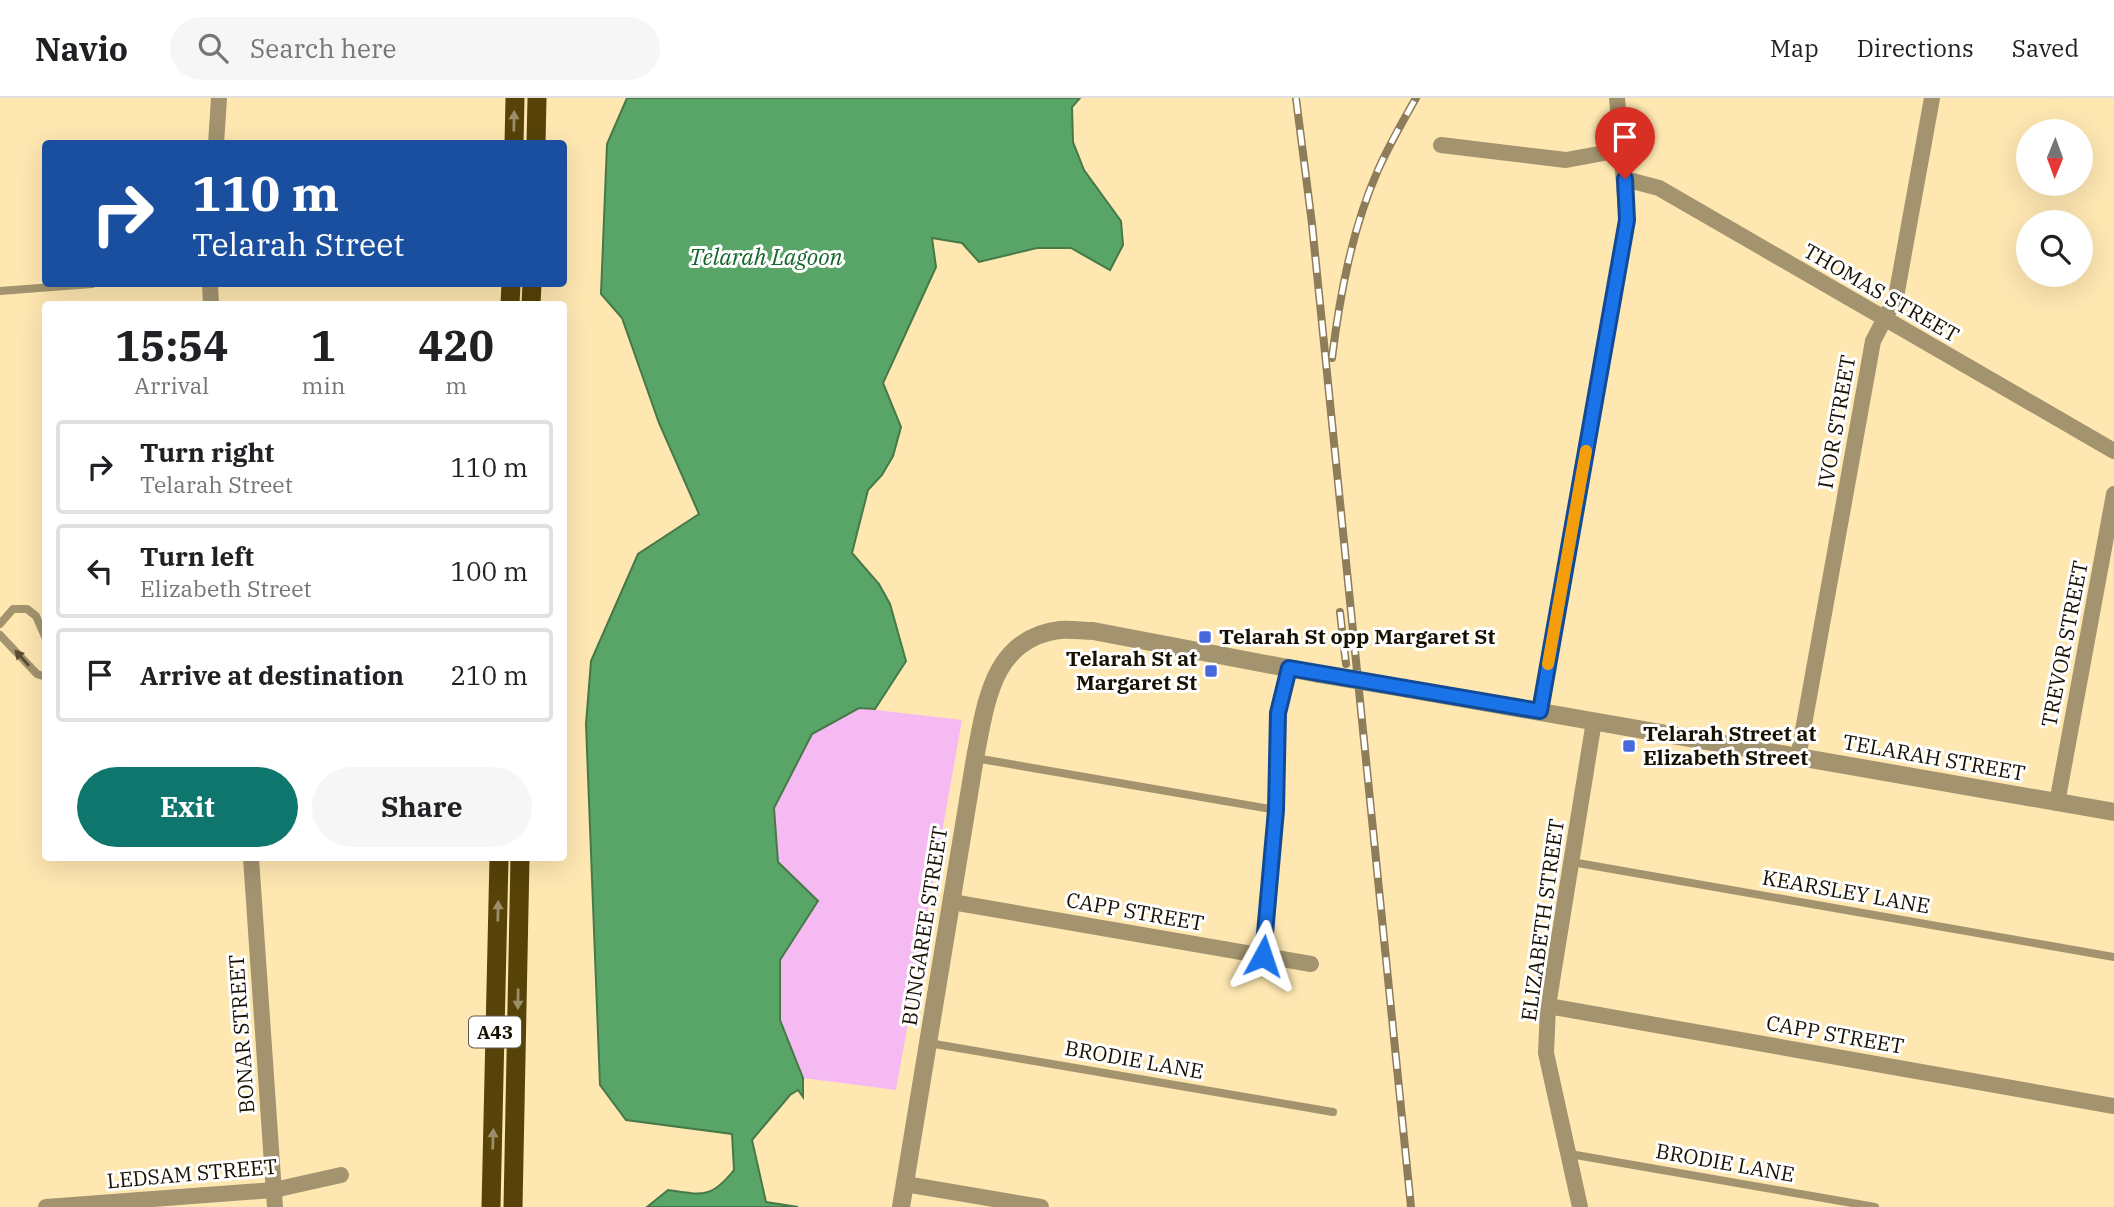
<!DOCTYPE html>
<html lang="en">
<head>
<meta charset="utf-8">
<style>
  body { margin:0; font-family:"IBM Plex Serif",serif; background:#f6f6f6; color:#202124; height:100vh; display:flex; flex-direction:column; font-size:26px; white-space:nowrap }
  * { box-sizing:border-box; margin:0 }
  p { font-size:23px; color:#757577 }
  .icon { flex:none; width:38px; height:38px; fill:none; stroke:currentColor; stroke-width:2; stroke-linecap:round; stroke-linejoin:round }
  .map { position:relative; flex:1; overflow:hidden }
  .drawer { position:absolute; left:42px; top:203px; width:525px; height:560px; display:flex; flex-direction:column; background:#fff; border-radius:7px; box-shadow:0 7px 28px #0002 }
  .drawer>* { flex:none }
  .banner { position:absolute; left:42px; top:42px; width:525px; height:147px; border-radius:7px; box-shadow:0 7px 28px #0002; background:#1a4fa0; color:#fff; overflow:hidden }
  .needle { width:46px; rotate:181deg }
  .controls { position:absolute; left:2016px; top:21px; display:grid; gap:14px }
  .controls a { display:grid; place-items:center; width:77px; height:77px; border-radius:50%; background:#fff; box-shadow:0 7px 28px #0002; font-size:35px }
  .pin { position:absolute; display:grid; place-items:center; width:60px; height:60px; color:#fff; margin:-72px -30px; border-radius:50% 50% 50% 0; rotate:-45deg; box-shadow:0 0 7px #0007 }
  .pin .icon { rotate:45deg }
  .me { position:absolute; width:77px; margin:-38px; rotate:5deg; stroke-linejoin:round; filter:drop-shadow(0 0 5px #0008) }
  .turn { display:flex; align-items:center; gap:24px; height:147px; padding:0 35px; font-size:32px }
  .turn .icon { width:91px; height:91px; stroke-width:2.5 }
  .turn b { display:block; font-size:49px; line-height:60px }
  .eta { display:flex; justify-content:space-evenly; align-items:center; height:119px; text-align:center }
  .eta b { font-size:42px; font-weight:700; line-height:49px }
  .button { display:flex; gap:14px; margin-top:auto; padding:14px 35px }
  .button a { flex:1; height:80px; border-radius:42px; background:#0f766e; color:#fff; font-size:28px; font-weight:700; line-height:80px; text-align:center }
  .button a+a { background:#f6f6f6; color:#202124 }
  ul { padding:0; list-style:none }
  li { display:flex; align-items:center; gap:21px; height:94px; margin:0 14px 10px; padding:0 21px; border:4px solid #e0e0e0; border-radius:7px }
  li div { flex:1 }
  li b { display:block; font-size:26px }
  li em { font-style:normal }
  header { display:flex; align-items:center; gap:42px; box-sizing:border-box; height:98px; padding:0 35px; background:#fff; border-bottom:2px solid #e0e0e0 }
  header strong { font-size:33px }
  nav { display:flex; gap:38px; margin-inline-start:auto; font-size:24px }
  .search { width:490px; height:63px; background:#f6f6f6; display:flex; align-items:center; gap:18px; box-sizing:border-box; padding:0 24px; border-radius:38px; color:#757577; font-size:26px }
  .map>svg:first-child { display:block }
  .green { fill:#f6baf3 }
  .water { fill:#59a567; stroke:#467848; stroke-width:2 }
  .lines { fill:none; stroke-linecap:round; stroke-linejoin:round }
  .service { stroke:#a3946f; stroke-width:8 }
  .minor { stroke:#a3946f; stroke-width:16 }
  .tertiary { stroke:#a3946f; stroke-width:18 }
  .trunk { stroke:#574308; stroke-width:19 }
  .rail-casing { stroke:#8d7d5a; stroke-width:8 }
  .rail { stroke:#fff; stroke-width:5; stroke-dasharray:16; stroke-linecap:butt }
  .tertiary-bridge { stroke:#a3946f; stroke-width:18 }
  .oneway { fill:#9a8e6b }
  .oneway2 { fill:#574b32 }
  .route-casing { stroke:#114b97; stroke-width:18 }
  .route { stroke:#1a73e8; stroke-width:12 }
  .slow { stroke:#f59e0b; stroke-width:12 }
  .poi-dot { fill:#4869dc; stroke:#fff; stroke-width:2.5 }
  .labels { text-anchor:middle; stroke-width:6; stroke-linejoin:round; paint-order:stroke }
  .shield { fill:#fff; stroke:#5d584c; stroke-width:2 }
  .shield-label { font-size:19px; font-weight:bold; fill:#181000 }
  .street-label { font-size:21px; fill:#181000; stroke:#fff }
  .poi-label { font-size:21px; font-weight:bold; fill:#181000; stroke:#fff; text-anchor:start }
  .water-label { font-size:23px; font-style:italic; fill:#14672c; stroke:#fff }
</style>
</head>
<body>
<header>
<strong>Navio</strong>
<div class="search"><svg class="icon" aria-label="search" viewBox="0 0 24 24"><circle cx="10" cy="10" r="6"/><path d="M15 15l6 6"/></svg>Search here</div>
<nav><a>Map</a><a>Directions</a><a>Saved</a></nav>
</header>
<div class="map">
<svg width="2114" height="1109" viewBox="0 0 2114 1109">
  <rect width="100%" height="100%" fill="#fee7b1"/>
  <path class="green" d="M859,610L962,622L896,992L803,980L780,922V862L818,803L778,764L774,710L812,636Z"/>
  <path class="water" d="M627,0H1080L1072,9L1073,44L1084,72L1121,123L1123,147L1110,172L1071,150H1037L979,164L962,145L932,140L936,169L883,285L901,329L893,358L882,377L868,392L852,455L879,486L890,506L906,563L875,611L859,610L812,636L774,710L778,764L818,803L780,862V922L803,980V999L798,992L790,997L752,1042L766,1104L798,1109H647L668,1092C702,1097 711,1101 734,1072L732,1036L626,1022L600,987L586,626L591,563L638,456L699,416L659,325L622,220L601,196L607,46Z"/>
  <g class="lines">
    <path class="service" d="M0,193L92,186
      M0,526L13,511H27L36,518L46,541
      M0,537L37,576L46,579
      M975,660L1276,712
      M1572,764L2114,859
      M929,945L1333,1014
      M1570,1056L1875,1109"/>
    <path class="minor" d="M216,46L219,0
      M1441,47L1566,62L1620,52
      M1625,81L1659,90L2114,353
      M210,186L211,206
      M1540,613L1627,122L1617,0
      M1798,660L1873,243L1896,199L1932,0
      M2057,705L2114,396
      M251,760L275,1109
      M952,804L1311,866
      M1263,858L1276,712L1278,615L1289,570
      M1548,908L2114,1008
      M905,1086L1041,1109
      M46,1109L274,1092L341,1077
      M1580,1109L1546,955L1548,908L1594,623"/>
    <path class="tertiary" d="M1408,591L2114,714
      M901,1109L975,660C986,605 992,540 1060,532C1071,531 1083,533 1093,533L1319,576"/>
    <path class="trunk" d="M514,46L515,0
      M536,46L537,0
      M510,206L511,186
      M531,206L532,186
      M491,1109L499,760
      M513,1109L520,760"/>
    <g class="rail-casing">
      <path id="rail" d="M1296,0L1312,126L1411,1109
        M1332,260C1340,196 1352,131 1378,72C1389,47 1403,23 1416,0
        M1340,514L1346,566"/>
    </g>
    <use href="#rail" class="rail"/>
    <path class="tertiary-bridge" d="M1319,576L1408,591"/>
  </g>
  <defs><path id="oneway-solid" d="M-6-.8H1V-3.2L6.5 0L1 3.2V.8H-6Z" transform="scale(1.75)"/></defs>
  <g class="oneway">
    <use href="#oneway-solid" transform="translate(514 23) rotate(-89)"/>
    <use href="#oneway-solid" transform="translate(498 813) rotate(-89)"/>
    <use href="#oneway-solid" transform="translate(518 901) rotate(91)"/>
    <use href="#oneway-solid" transform="translate(493 1041) rotate(-88)"/>
  </g>
  <use class="oneway2" href="#oneway-solid" transform="translate(22 560) rotate(-132)"/>
  <g class="lines">
    <g class="route-casing">
      <path id="route" d="M1263,858L1276,712L1278,615L1289,570L1540,613L1627,122L1625,81"/>
    </g>
    <use href="#route" class="route"/>
    <path class="slow" d="M1548,566L1586,353"/>
  </g>
  <g class="poi-dot">
    <rect x="1198" y="532" width="14" height="14" rx="3.5"/>
    <rect x="1204" y="566" width="14" height="14" rx="3.5"/>
    <rect x="1622" y="641" width="14" height="14" rx="3.5"/>
  </g>
  <g class="labels">
    <rect class="shield" x="469" y="918.5" width="52" height="31" rx="5"/>
    <g class="shield-label">
      <text x="495" y="941">A43</text>
    </g>
    <g class="street-label">
      <text transform="translate(1881 195) rotate(30)" y="7">THOMAS STREET</text>
      <text transform="translate(1837 324) rotate(-80)" y="7">IVOR STREET</text>
      <text transform="translate(2065 546) rotate(-79)" y="7">TREVOR STREET</text>
      <text transform="translate(1934 660) rotate(10)" y="7">TELARAH STREET</text>
      <text transform="translate(1846 794) rotate(10)" y="7">KEARSLEY LANE</text>
      <text transform="translate(1135 814) rotate(10)" y="7">CAPP STREET</text>
      <text transform="translate(1543 822) rotate(-82)" y="7">ELIZABETH STREET</text>
      <text transform="translate(925 828) rotate(-81)" y="7">BUNGAREE STREET</text>
      <text transform="translate(242 936) rotate(-94)" y="7">BONAR STREET</text>
      <text transform="translate(1835 937) rotate(10)" y="7">CAPP STREET</text>
      <text transform="translate(1134 962) rotate(10)" y="7">BRODIE LANE</text>
      <text transform="translate(1725 1065) rotate(10)" y="7">BRODIE LANE</text>
      <text transform="translate(192 1076) rotate(-5)" y="7">LEDSAM STREET</text>
    </g>
    <g class="poi-label">
      <text x="1219" y="546">Telarah St opp Margaret St</text>
      <text x="1197" y="568" text-anchor="end">Telarah St at<tspan x="1197" dy="24">Margaret St</tspan></text>
      <text x="1643" y="643">Telarah Street at<tspan x="1643" dy="24">Elizabeth Street</tspan></text>
    </g>
    <g class="water-label">
      <text x="766" y="167">Telarah Lagoon</text>
    </g>
  </g>
</svg>
<div class="controls">
<a><svg class="needle" viewBox="-14 -14 28 28"><path d="M0-13l5 13h-10z" fill="#e53935"/><path d="M0 13l5-13h-10z" fill="#757577"/></svg></a>
<a><svg class="icon" aria-label="search" viewBox="0 0 24 24"><circle cx="10" cy="10" r="6"/><path d="M15 15l6 6"/></svg></a>
</div>
<div class="pin" style="left:1625px;top:81px;background:#d93025"><svg class="icon" aria-label="arrive" viewBox="0 0 24 24"><path d="M6 21V4h12l-3 4 3 4H6"/></svg></div>
<svg class="me" style="left:1263px;top:858px" viewBox="-20 -20 40 40"><path d="M0-17L14 15 0 8-14 15z" fill="#1a73e8" stroke="#fff" stroke-width="4"/></svg>
<div class="banner">
<div class="turn"><svg class="icon" aria-label="right" viewBox="0 0 24 24"><path d="M7 20v-9h11M14 6l5 5-5 5"/></svg><div><b>110 m</b>Telarah Street</div></div>
</div>
<section class="drawer">
<div class="eta">
<div><b>15:54</b><p>Arrival</p></div>
<div><b>1</b><p>min</p></div>
<div><b>420</b><p>m</p></div>
</div>
<ul>
<li><svg class="icon" aria-label="right" viewBox="0 0 24 24"><path d="M7 20v-9h11M14 6l5 5-5 5"/></svg><div><b>Turn right</b><p>Telarah Street</p></div><em>110 m</em></li>
<li><svg class="icon" aria-label="left" viewBox="0 0 24 24"><path d="M17 20v-9H6M10 6l-5 5 5 5"/></svg><div><b>Turn left</b><p>Elizabeth Street</p></div><em>100 m</em></li>
<li><svg class="icon" aria-label="arrive" viewBox="0 0 24 24"><path d="M6 21V4h12l-3 4 3 4H6"/></svg><div><b>Arrive at destination</b></div><em>210 m</em></li>
</ul>
<div class="button"><a>Exit</a><a>Share</a></div>
</section>
</div>
</body>
</html>
